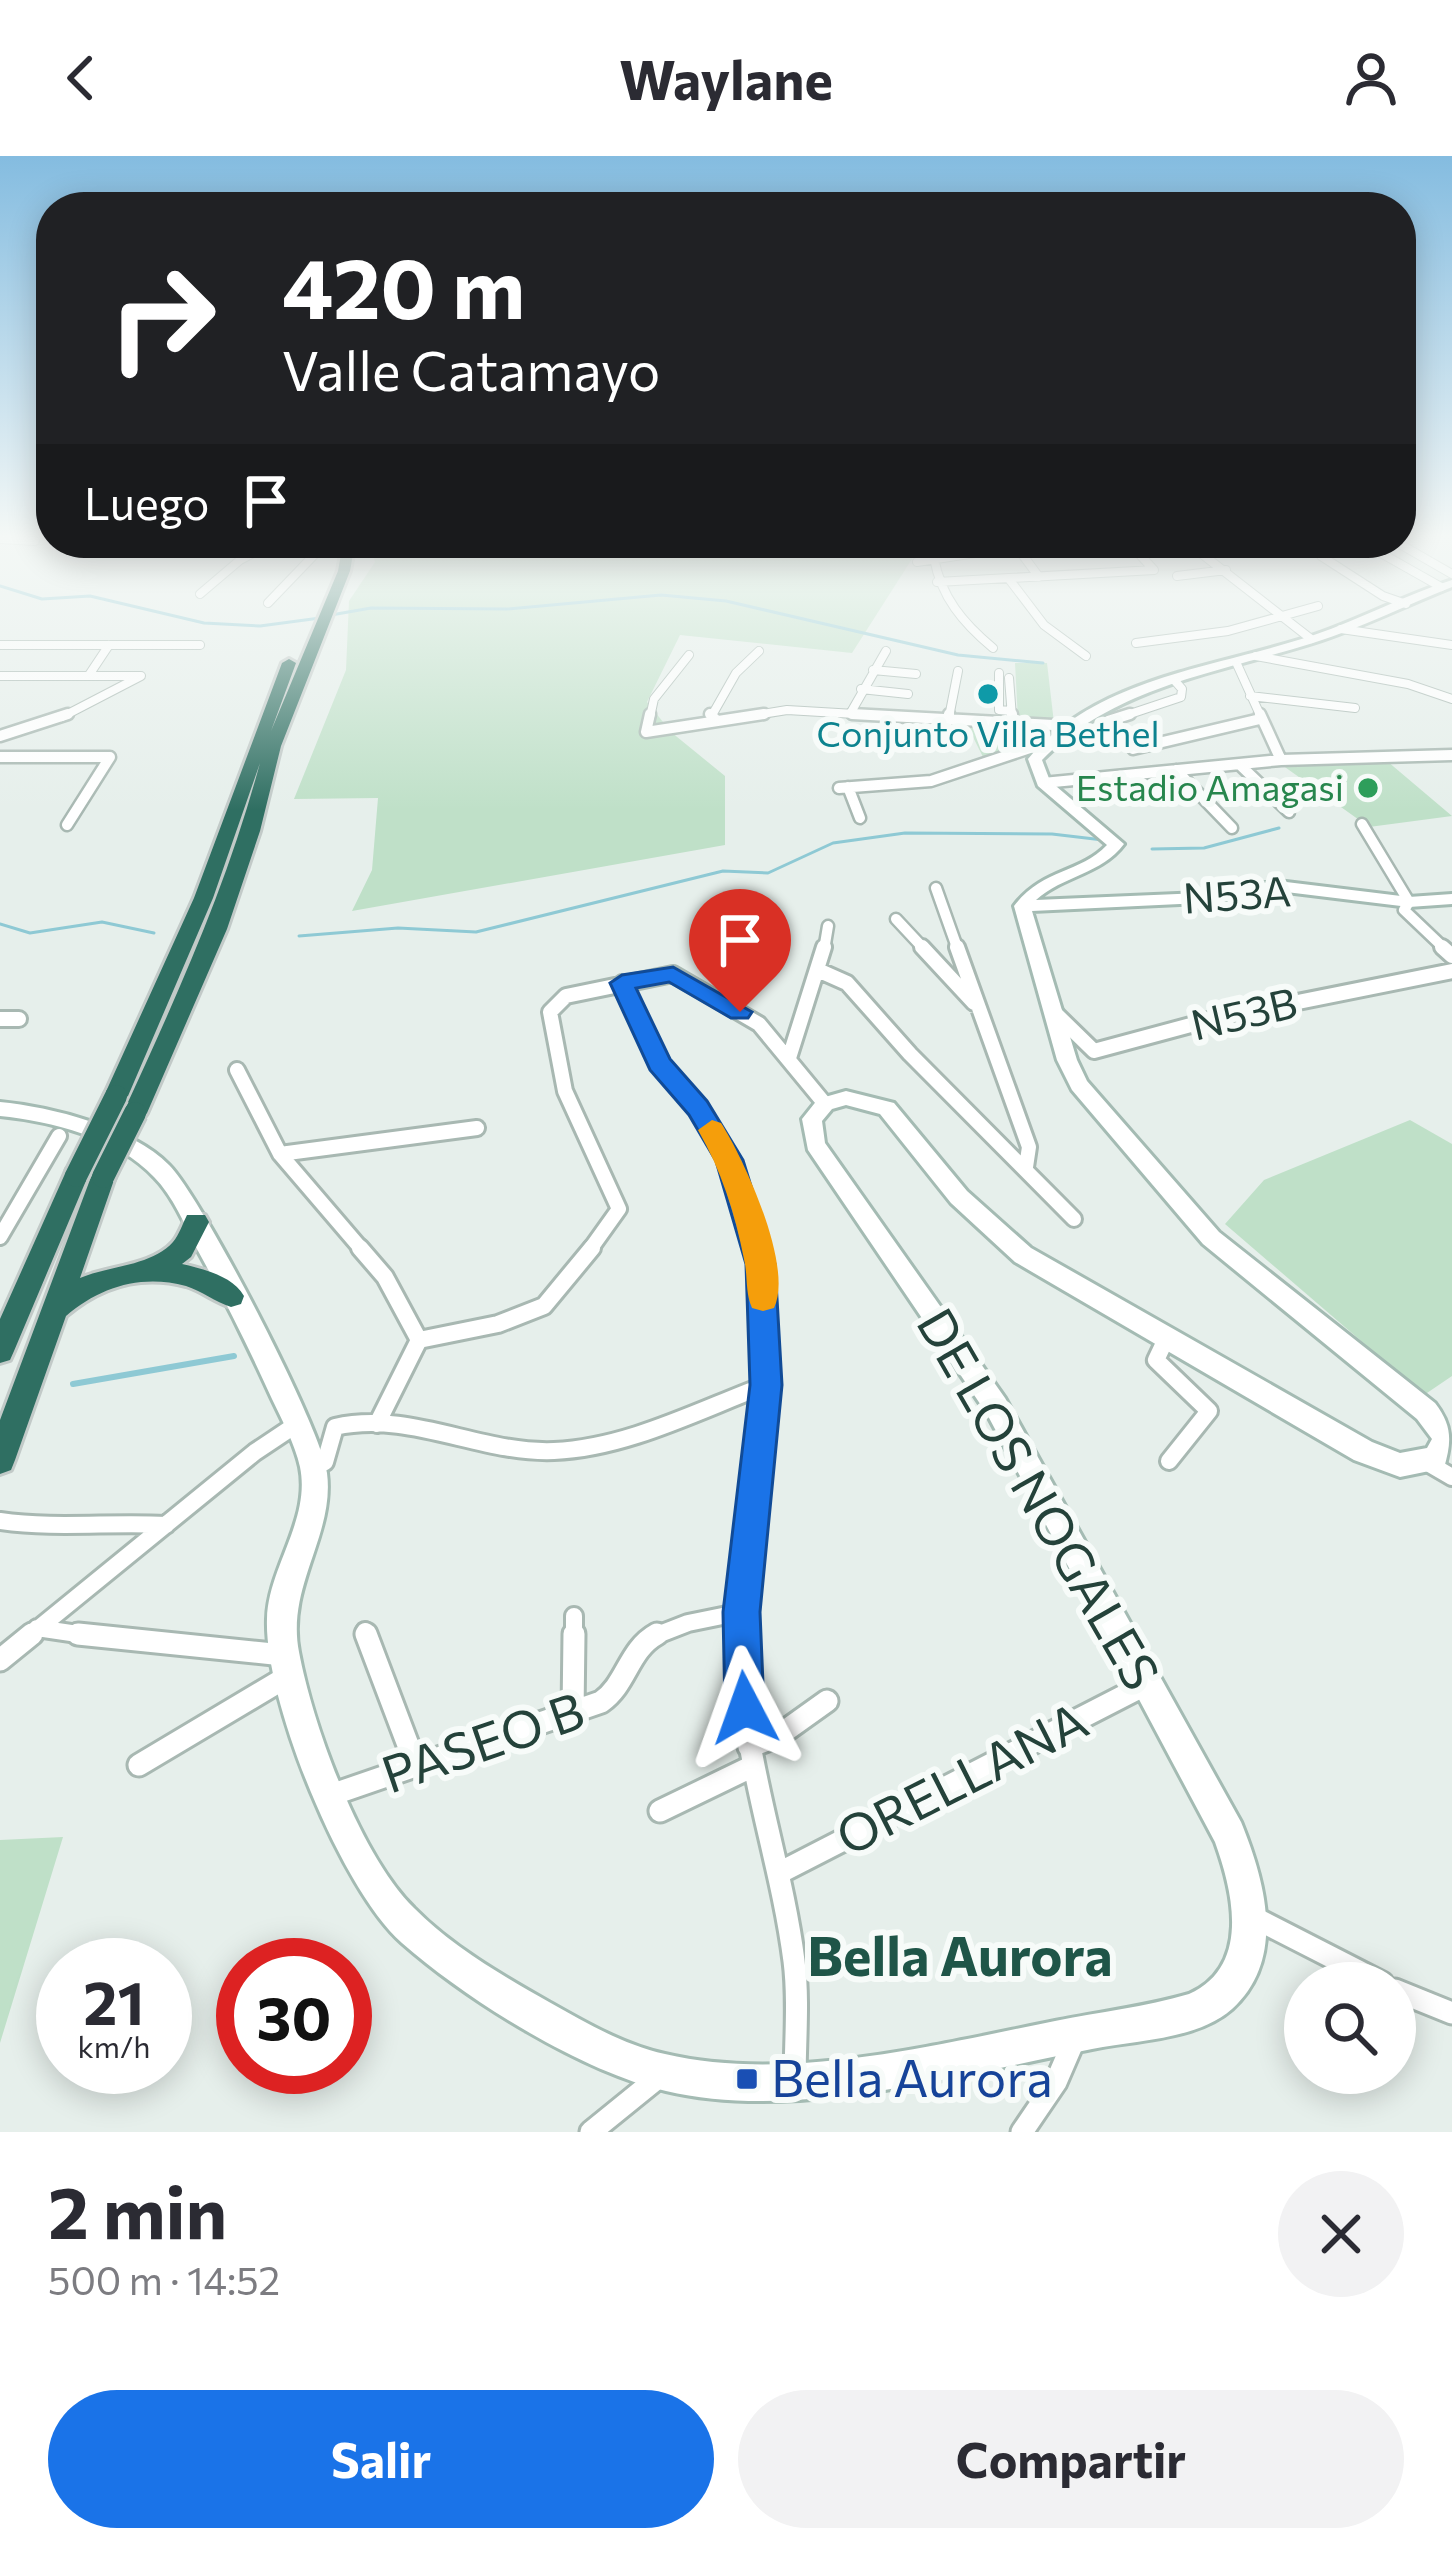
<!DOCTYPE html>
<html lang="es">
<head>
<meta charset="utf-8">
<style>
  body { margin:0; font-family:Commissioner,sans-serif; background:#f2f2f3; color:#2b2b33; height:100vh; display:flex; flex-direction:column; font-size:45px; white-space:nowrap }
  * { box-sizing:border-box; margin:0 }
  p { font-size:39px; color:#7c7c81 }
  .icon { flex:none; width:66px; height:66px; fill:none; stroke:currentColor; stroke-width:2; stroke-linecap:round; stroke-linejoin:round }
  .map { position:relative; height:1976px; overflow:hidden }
  .sheet { display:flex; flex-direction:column; background:#fff; flex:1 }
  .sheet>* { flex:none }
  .top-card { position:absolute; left:36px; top:36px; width:1380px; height:366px; border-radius:48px; box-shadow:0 6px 30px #0003; background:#202124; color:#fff; overflow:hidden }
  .tools { position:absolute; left:1284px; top:1806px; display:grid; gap:24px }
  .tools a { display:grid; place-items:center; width:132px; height:132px; border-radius:50%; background:#fff; box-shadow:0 6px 30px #0003; font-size:60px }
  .speed { position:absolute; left:36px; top:1782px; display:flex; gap:24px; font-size:60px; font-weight:700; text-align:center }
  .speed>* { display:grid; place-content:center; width:156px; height:156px; border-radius:50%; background:#fff; box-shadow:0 6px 30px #0003; line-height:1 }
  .speed small { font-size:30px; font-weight:400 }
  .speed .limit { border:18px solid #d22; background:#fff; color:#111 }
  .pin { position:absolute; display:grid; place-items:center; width:102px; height:102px; color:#fff; margin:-123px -51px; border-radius:50% 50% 50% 0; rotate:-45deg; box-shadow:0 0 12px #0007 }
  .pin .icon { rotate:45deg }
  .me { position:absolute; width:132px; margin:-66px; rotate:356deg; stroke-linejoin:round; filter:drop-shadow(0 0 9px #0008) }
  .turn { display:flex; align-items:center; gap:42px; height:252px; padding:0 48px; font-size:54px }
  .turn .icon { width:156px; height:156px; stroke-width:2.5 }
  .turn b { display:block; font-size:84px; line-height:102px }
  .then { display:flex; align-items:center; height:114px; padding:0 48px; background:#0003; gap:24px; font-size:45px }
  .round { display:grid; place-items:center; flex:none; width:126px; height:126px; border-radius:63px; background:#f2f2f3 }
  .headline { display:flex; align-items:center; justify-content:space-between; height:204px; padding:0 48px }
  h1 { font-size:72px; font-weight:700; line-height:90px }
  .button { display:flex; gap:24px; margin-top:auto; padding:24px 48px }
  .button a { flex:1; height:138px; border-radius:72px; background:#1a73e8; color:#fff; font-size:48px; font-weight:700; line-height:138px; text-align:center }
  .button a+a { background:#f2f2f3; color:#2b2b33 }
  header { display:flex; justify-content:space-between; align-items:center; height:156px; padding:0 48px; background:#fff; font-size:54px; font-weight:700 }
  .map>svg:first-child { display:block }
  .green { fill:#bfe0c8 }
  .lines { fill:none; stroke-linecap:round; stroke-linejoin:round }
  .stream-far1 { stroke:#8ec9d4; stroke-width:3 }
  .stream { stroke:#8ec9d4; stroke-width:6 }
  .street-far4-casing { stroke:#a8b8b2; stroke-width:10 }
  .street-far3-casing { stroke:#a8b8b2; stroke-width:15 }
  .street-far2-casing { stroke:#a8b8b2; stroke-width:20 }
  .street-far1-casing { stroke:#a8b8b2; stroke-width:22 }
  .street-casing { stroke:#a8b8b2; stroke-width:27 }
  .secondary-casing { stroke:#a4bbb3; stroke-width:6 }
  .highway-casing { stroke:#c2cac8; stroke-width:6 }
  .street-far4 { stroke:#fff; stroke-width:8 }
  .street-far3 { stroke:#fff; stroke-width:10 }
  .street-far2 { stroke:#fff; stroke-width:14 }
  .street-far1 { stroke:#fff; stroke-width:16 }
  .street { stroke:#fff; stroke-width:21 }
  .secondary { fill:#fff; fill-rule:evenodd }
  .highway { fill:#2f6f62; fill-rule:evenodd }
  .highway-bridge-casing { stroke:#c2cac8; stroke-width:28; stroke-linecap:butt }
  .highway-bridge { stroke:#2f6f62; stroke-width:22 }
  .route { fill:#1a73e8; stroke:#114b97; stroke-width:3 }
  .slow { fill:#f59e0b }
  .culture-dot { fill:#0f9aa8; stroke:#f7fbf9; stroke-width:4.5 }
  .leisure-dot { fill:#2e9e5b; stroke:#f7fbf9; stroke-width:4.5 }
  .transit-dot { fill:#1a4fb4; stroke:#f7fbf9; stroke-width:4.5 }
  .labels { text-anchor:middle; stroke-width:12; stroke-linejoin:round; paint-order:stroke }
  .far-culture-label { font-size:36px; fill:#0d838f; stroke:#f7fbf9 }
  .far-leisure-label { font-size:36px; fill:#27864d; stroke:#f7fbf9; text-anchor:end }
  .street-label { font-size:42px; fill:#24423a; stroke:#f7fbf9 }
  .near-street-label { font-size:51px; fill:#24423a; stroke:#f7fbf9 }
  .near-transit-label { font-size:51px; fill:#164399; stroke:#f7fbf9; text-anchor:start }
  .near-neighbourhood-label { font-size:54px; font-weight:bold; fill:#1f5548; stroke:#f7fbf9 }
</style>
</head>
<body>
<header><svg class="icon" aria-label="back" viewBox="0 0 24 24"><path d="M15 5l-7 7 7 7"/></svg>Waylane<svg class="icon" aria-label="person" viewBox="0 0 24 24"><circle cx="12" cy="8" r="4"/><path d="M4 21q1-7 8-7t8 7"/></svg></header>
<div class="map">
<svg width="1452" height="1976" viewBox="0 0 1452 1976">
  <rect width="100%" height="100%" fill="#e6efeb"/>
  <path class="green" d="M370,387H970L919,392L852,497L680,479L647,546L671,576L725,620V689L352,755L372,714L378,642L294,643L346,514L349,445L375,406Z
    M1015,507H1047L1054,567L1018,565Z
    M967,569L1056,573L1057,575L984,603Z
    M1387,605L1452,660L1369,671L1282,609Z
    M1410,964L1452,988V1220L1424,1239L1225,1068L1264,1024Z
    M63,1681L0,1887V1684Z"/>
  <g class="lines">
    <path class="stream-far1" d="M0,430L42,443L90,440L204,467L260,470L320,462
      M331,459L371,452L507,453L661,439L726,445L958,499L1043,507
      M1152,693L1204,692L1279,672
      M0,768L30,777L102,766L154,777
      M299,780L398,772L476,776L723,715L768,717L833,687L905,677L1052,678L1103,684"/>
    <path class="stream" d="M73,1228L234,1200"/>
    <g class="street-far4-casing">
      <path id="street-far4" d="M0,383L35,385
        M1363,387L1441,431
        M1398,387L1452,418
        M1016,390L1039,421
        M1193,391L1311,483
        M1321,400L1383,440L1406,448
        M934,402C941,441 963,467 993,492
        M917,406L1027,389L1190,387
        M1177,420L1226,414
        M1009,423L1044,469L1086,500
        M937,426L1154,414L1130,388
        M200,438L240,404L272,387
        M268,447L316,397L285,387
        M1341,473L1452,489
        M1136,487L1228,475L1318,450
        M0,489H200
        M1256,500L1408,528L1452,543
        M1236,506L1261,561
        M873,514L916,518
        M999,517V554L1011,555
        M89,519L109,489
        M0,520H141L62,561
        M1009,522L1012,561
        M861,533L908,538
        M1250,540L1355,552
        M850,558L886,495
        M650,561L654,543L689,499
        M711,561L736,517L759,495
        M744,561L787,554L906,561
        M949,561L958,515
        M1121,561L1181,541L1182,533L1175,525"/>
    </g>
    <g class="street-far3-casing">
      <path id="street-far3" d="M650,558L646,576L764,558
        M710,558L715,563
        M852,558L1072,570
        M1012,558V564
        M1260,558L1281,604
        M948,565L949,558
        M1108,565L1130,558
        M0,580L68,558
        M1133,593L1260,563
        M0,601H110L67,669
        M1239,608L1289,656
        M1176,614L1232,672
        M1043,627L1281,604L1452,599
        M848,631L860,662
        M839,632L931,625L1048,586
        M1362,668L1409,746L1404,754L1446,794
        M936,732L958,794
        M896,763L925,794
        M824,794L828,770"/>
    </g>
    <g class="street-far2-casing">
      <path id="street-far2" d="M922,791L974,847
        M957,791L1029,991L1026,1011
        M1442,791L1452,800
        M820,815L847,827L910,898L1074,1063
        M622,827L659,908L698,952L730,1004L757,1095
        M1054,856L1094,895L1213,863L1452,815
        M0,863H19
        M789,902L824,791
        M237,914L280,998L363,1095
        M280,998L477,972
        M0,1081L59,980
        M589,1095L619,1053L565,935L550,856L566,840L673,818L759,868L825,948"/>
    </g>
    <g class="street-far1-casing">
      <path id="street-far1" d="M360,1092L385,1121L419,1184L377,1268
        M1166,1183L1156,1204L1209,1255L1169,1305
        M419,1184L498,1168L544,1150L592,1092
        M1428,1307L1452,1321
        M314,1312L325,1306L335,1271C410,1254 480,1298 554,1295C627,1292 699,1254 766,1229
        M0,1365C55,1373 110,1366 166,1369
        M37,1472L98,1481
        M365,1475L367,1481
        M28,1481L255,1296L297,1268
        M574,1481V1460
        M652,1481L688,1467L742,1456
        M741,1481L766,1229L761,1108L756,1092"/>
    </g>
    <g class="street-casing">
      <path id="street" d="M78,1478L283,1499
        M366,1478L416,1610
        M741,1478C737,1590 780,1695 794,1805C799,1844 795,1886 795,1925
        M0,1504L32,1478
        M573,1557L574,1478
        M749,1591L778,1580L827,1545
        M139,1609L290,1519
        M331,1639L601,1546C627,1528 628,1494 657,1478
        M660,1655L753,1610
        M779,1717L1145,1529
        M1253,1761L1382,1827
        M1395,1834L1452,1857
        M591,1976L660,1920
        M1022,1976L1056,1926L1075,1882"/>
    </g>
    <g class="secondary-casing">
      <path id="secondary" d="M1452,424V431C1406,449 1361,472 1313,487C1218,517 1115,530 1042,604L1050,625L1124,688C1102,718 1062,720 1036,744L1201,737L1278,725L1409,741L1452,738V748L1409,751L1278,735L1201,747L1032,755L1077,904L1087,925L1219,1076L1435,1247C1452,1269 1452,1285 1444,1312L1400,1321L1354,1304L1015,1106L951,1047L880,958L846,949L832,953L822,965L825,987L1005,1242L1241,1666C1265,1725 1287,1803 1232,1853C1197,1884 1136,1884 1092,1893C963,1918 796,1966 666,1935C582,1916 467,1844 402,1787C342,1735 264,1544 267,1463C268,1412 311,1364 300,1311C295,1288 282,1264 272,1243C249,1192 224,1142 197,1093C185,1069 173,1040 154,1021C118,982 51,965 0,960V946C51,951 132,971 169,1009C202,1042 322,1273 327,1317C335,1379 286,1430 299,1496C313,1570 360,1699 414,1752C451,1790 503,1820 549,1846C586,1867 624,1889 665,1898C786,1927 935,1889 1055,1865C1099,1856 1145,1851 1189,1838C1251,1810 1233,1736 1215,1686L987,1258L808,994L802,963L818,943L846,935L894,947L967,1035L1031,1092L1372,1286L1400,1297L1427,1292L1432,1283L1417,1263L1203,1088L1072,934L1057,904L1014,750C1043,712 1079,718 1107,689L1038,630L1028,603C1099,520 1216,512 1314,479C1361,463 1405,439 1452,424Z"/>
    </g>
    <g class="highway-casing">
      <path id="highway" d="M343,387H355L350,415L281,590L260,675L227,773L147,957L143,963H127L123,957C176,842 227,730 260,607L213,742L128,940L116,948L104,940L194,742L282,507L289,503L296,507L271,575L338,415Z
        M76,1011L85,1013L88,1020L14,1195L10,1204L0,1207V1163L64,1020L67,1013Z
        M103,1012L112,1014L115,1021L80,1122C108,1110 152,1110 173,1086C179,1079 183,1067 187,1059H205L209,1066L191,1101L182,1108C203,1113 233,1120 244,1140L241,1148L231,1151C215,1146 202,1135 186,1130C141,1118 100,1131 66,1160L15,1304L11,1314L0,1318V1264L91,1021L94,1014Z"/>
    </g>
    <use href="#street-far4" class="street-far4"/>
    <use href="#street-far3" class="street-far3"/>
    <use href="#street-far2" class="street-far2"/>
    <use href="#street-far1" class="street-far1"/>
    <use href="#street" class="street"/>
    <use href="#secondary" class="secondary"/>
    <use href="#highway" class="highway"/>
    <g class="highway-bridge-casing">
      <path id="highway-bridge" d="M76,1020L116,940
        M103,1021L135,957"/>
    </g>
    <use href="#highway-bridge" class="highway-bridge"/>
  </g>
  <linearGradient id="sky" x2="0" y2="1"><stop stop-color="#84bce0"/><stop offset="0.58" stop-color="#f4f8f6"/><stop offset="1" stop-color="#f4f8f6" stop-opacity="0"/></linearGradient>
  <rect width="1452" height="654" fill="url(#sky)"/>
  <path class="route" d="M673,811L752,856L748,862H731L669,826L636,832L670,903L707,945L743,1004L775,1108L782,1229L760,1456L764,1552L759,1567L745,1572L731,1567L725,1552L723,1456L750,1229L746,1108L716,1005L689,959L650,914L610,827L622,819Z"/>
  <path class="slow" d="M712,964L721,967C744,1003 794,1111 774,1152L763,1155L752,1152C745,1136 748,1120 744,1103C735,1057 721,1014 698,974Z"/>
  <circle class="culture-dot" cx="988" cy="538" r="12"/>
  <circle class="leisure-dot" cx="1368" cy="632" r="12"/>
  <rect class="transit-dot" x="735" y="1911" width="24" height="24" rx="6"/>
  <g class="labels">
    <g class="far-culture-label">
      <text x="988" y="591">Conjunto Villa Bethel</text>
    </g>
    <g class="far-leisure-label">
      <text x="1344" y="645">Estadio Amagasi</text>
    </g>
    <g class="street-label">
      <text transform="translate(1237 739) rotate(-4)" y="15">N53A</text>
      <text transform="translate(1244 858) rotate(-13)" y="15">N53B</text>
    </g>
    <g class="near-street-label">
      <text transform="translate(1038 1343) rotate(60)" y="18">DE LOS NOGALES</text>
      <text transform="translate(483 1587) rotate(-19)" y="18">PASEO B</text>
      <text transform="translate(962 1623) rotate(-27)" y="18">ORELLANA</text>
    </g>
    <g class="near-transit-label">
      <text x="771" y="1941">Bella Aurora</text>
    </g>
    <g class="near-neighbourhood-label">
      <text x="960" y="1820">Bella Aurora</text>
    </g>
  </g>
</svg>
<div class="tools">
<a><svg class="icon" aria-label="search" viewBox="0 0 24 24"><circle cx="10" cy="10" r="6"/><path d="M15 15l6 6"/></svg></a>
</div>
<div class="speed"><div>21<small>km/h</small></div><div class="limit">30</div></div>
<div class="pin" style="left:740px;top:856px;background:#d93025"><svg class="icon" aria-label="arrive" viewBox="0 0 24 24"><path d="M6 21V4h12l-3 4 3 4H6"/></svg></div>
<svg class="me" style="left:745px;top:1552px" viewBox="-20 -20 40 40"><path d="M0-17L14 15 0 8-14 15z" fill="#1a73e8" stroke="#fff" stroke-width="4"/></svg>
<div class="top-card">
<div class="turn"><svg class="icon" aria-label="right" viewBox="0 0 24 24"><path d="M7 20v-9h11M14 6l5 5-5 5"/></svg><div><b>420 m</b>Valle Catamayo</div></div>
<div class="then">Luego<svg class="icon" aria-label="arrive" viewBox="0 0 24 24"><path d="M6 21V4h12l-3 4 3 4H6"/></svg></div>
</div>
</div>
<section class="sheet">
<div class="headline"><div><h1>2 min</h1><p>500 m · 14:52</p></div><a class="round"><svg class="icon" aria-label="close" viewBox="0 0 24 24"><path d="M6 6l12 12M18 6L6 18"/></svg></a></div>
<div class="button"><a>Salir</a><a>Compartir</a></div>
</section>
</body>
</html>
